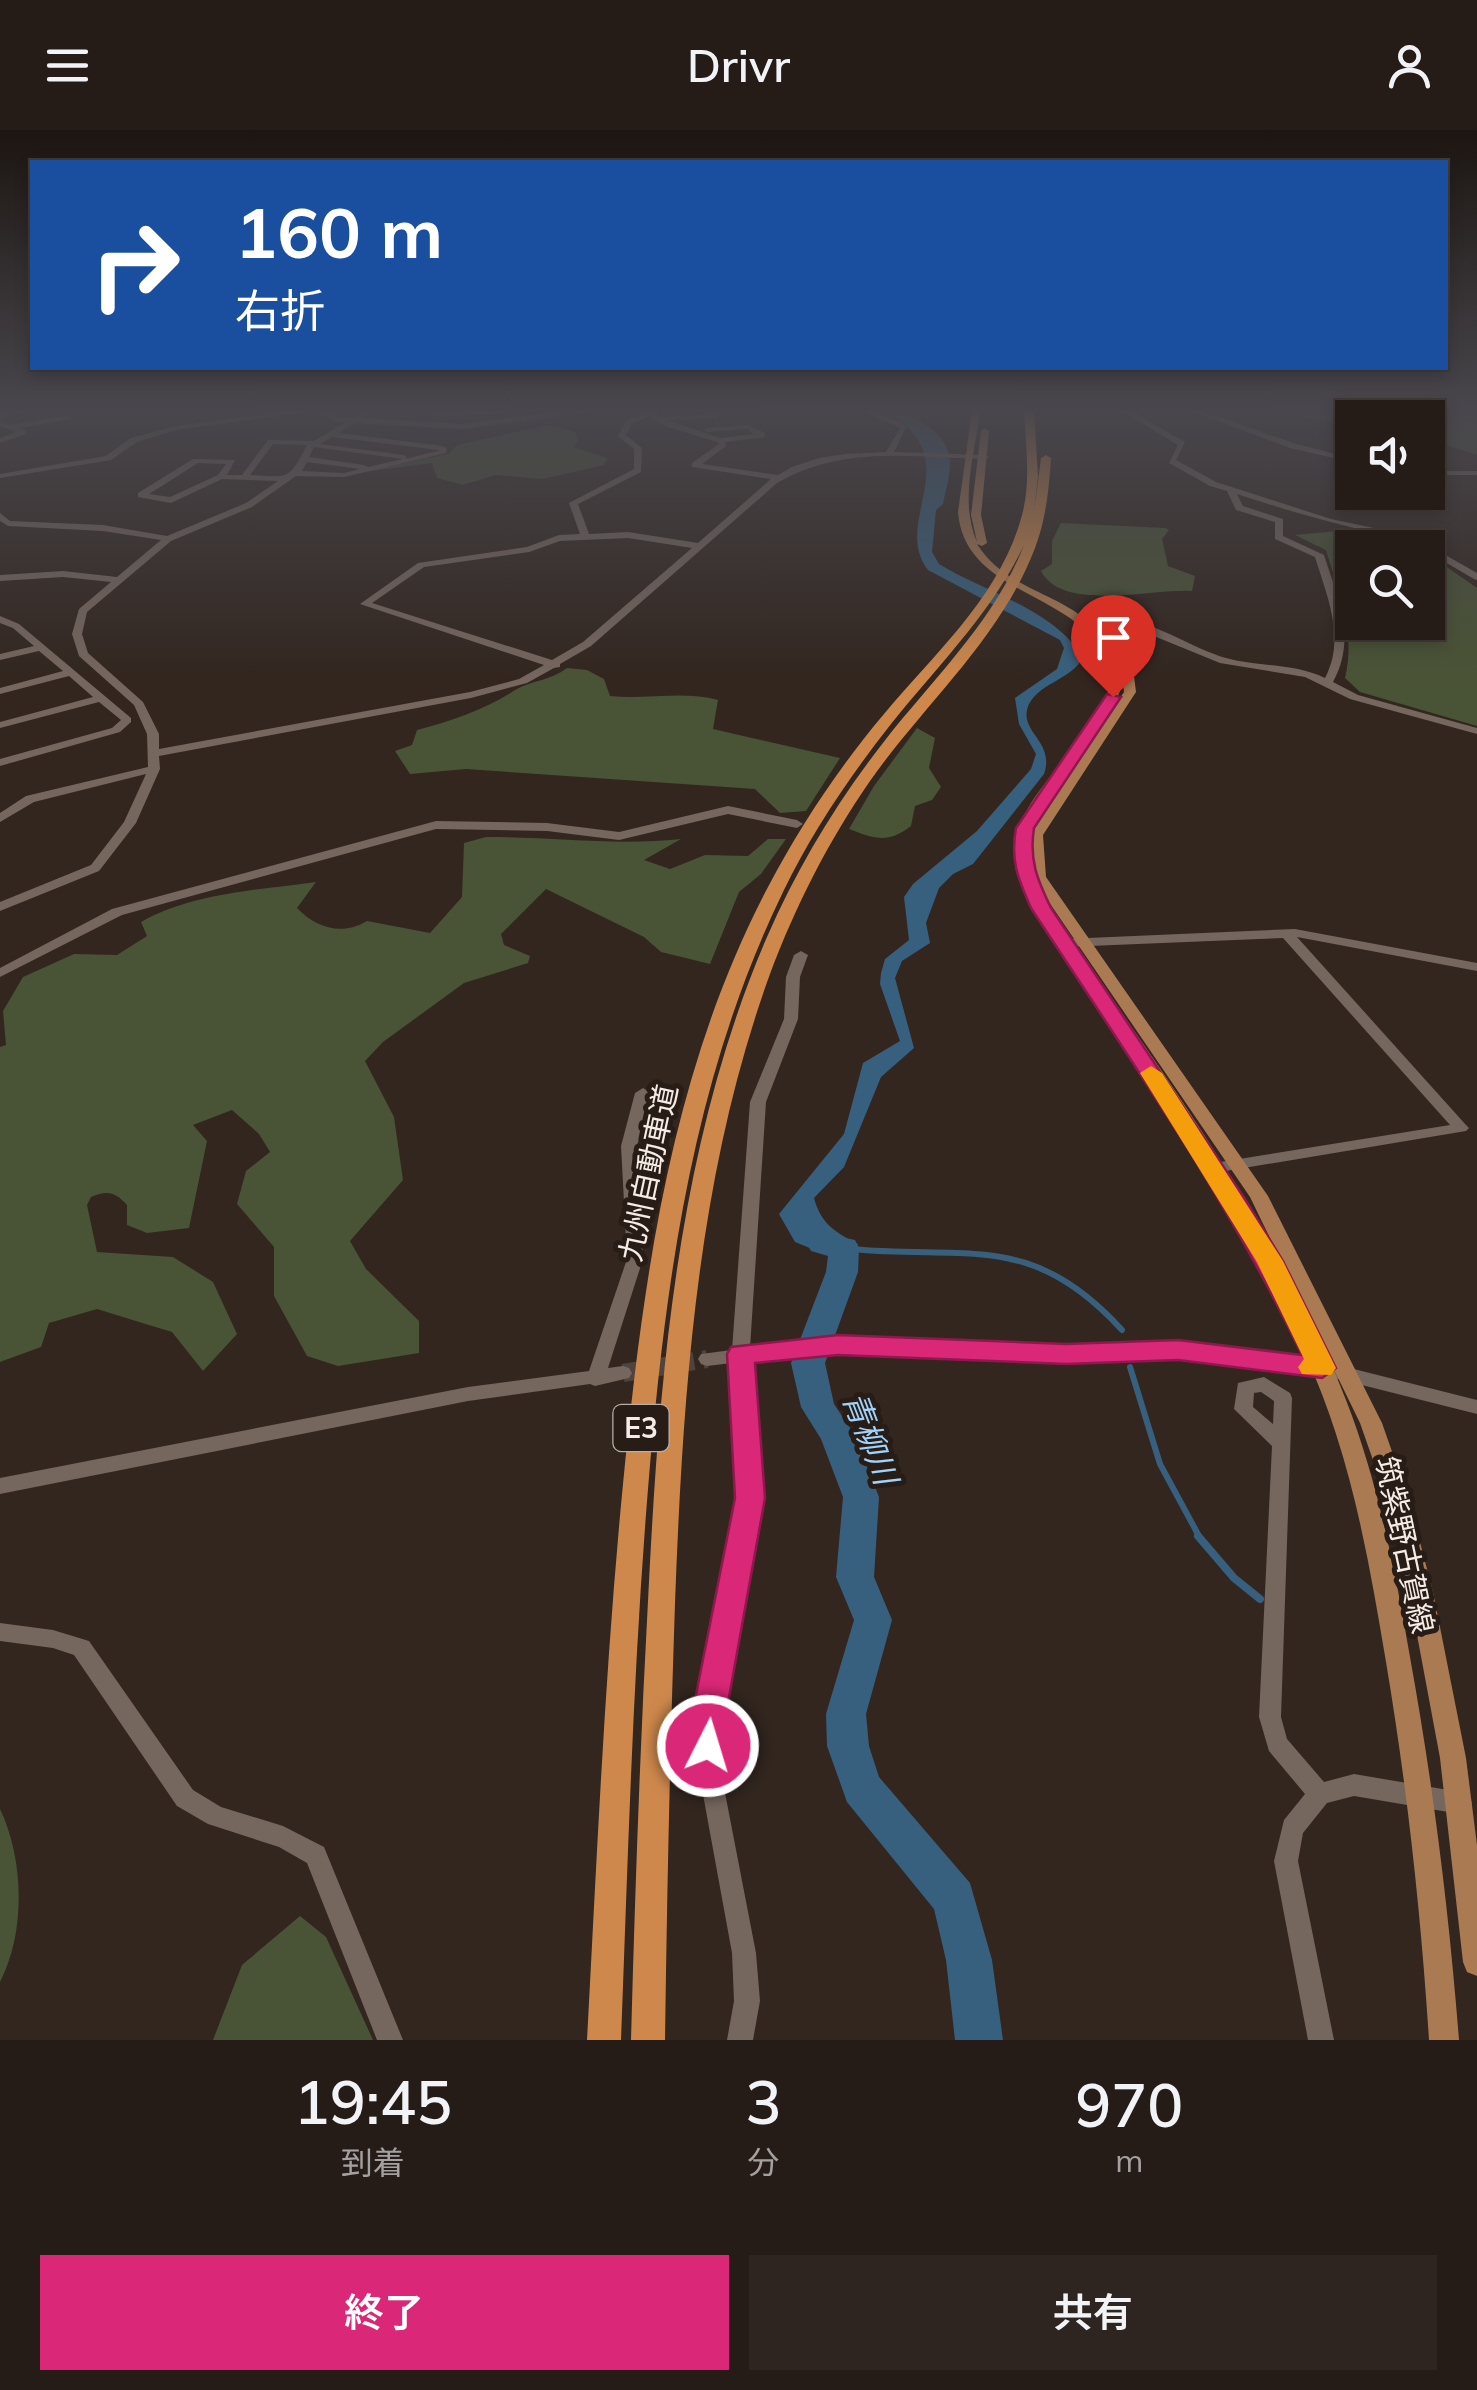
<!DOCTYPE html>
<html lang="ja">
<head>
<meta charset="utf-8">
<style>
  body { margin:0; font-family:Mulish,"Noto Sans JP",sans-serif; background:#2e2520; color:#f1f3f6; height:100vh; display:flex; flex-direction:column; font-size:38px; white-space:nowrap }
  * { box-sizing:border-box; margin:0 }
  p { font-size:32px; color:#a4a1a1 }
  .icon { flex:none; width:55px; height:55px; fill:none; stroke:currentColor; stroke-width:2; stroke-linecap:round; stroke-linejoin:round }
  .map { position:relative; height:1910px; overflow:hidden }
  .drawer { display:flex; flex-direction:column; background:#261c17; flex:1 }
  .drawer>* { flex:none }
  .guide { position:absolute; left:30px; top:30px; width:1418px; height:210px; border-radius:0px; box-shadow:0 5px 15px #0003,0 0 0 2px #423a36; background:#1a4fa0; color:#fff; overflow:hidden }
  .controls { position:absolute; left:1335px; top:270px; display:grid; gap:20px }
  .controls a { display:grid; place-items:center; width:110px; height:110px; border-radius:0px; background:#261c17; box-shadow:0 5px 15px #0003,0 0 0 2px #423a36; font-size:50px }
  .pin { position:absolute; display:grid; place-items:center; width:85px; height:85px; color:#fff; margin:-102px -42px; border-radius:50% 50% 50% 0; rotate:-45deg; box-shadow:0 0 10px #0007 }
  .pin .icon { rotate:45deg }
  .me { position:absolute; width:110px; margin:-55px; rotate:5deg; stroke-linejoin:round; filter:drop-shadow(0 0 8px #0008) }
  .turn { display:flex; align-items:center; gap:35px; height:210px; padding:0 40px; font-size:45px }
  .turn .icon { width:130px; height:130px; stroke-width:2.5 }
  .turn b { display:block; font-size:70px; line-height:85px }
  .eta { display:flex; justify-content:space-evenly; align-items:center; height:170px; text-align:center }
  .eta b { font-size:60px; font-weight:600; line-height:70px }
  .primary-button { display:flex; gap:20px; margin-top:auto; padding:20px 40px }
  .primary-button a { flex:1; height:115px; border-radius:0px; background:#db2777; color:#fff; font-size:40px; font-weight:600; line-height:115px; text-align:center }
  .primary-button a+a { background:#2e2520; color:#f1f3f6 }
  header { display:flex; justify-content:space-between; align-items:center; height:130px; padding:0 40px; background:#261c17; font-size:45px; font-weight:600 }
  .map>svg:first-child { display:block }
  .green { fill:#495335 }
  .water { fill:#37607e }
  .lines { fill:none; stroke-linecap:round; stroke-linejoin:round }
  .stream-far2 { stroke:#37607e; stroke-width:2.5 }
  .stream-far1 { stroke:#37607e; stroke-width:6 }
  .stream { stroke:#37607e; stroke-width:8 }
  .river { fill:#37607e; fill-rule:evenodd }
  .minor-tunnel { stroke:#4f443d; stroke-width:18; stroke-dasharray:18 9; stroke-linecap:butt }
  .minor { fill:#75665e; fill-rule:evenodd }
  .major { fill:#aa7a53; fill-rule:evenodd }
  .highway { fill:#ce884c; fill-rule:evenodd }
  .route { fill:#db2777; stroke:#8e194d; stroke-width:2.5 }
  .slow { fill:#f59e0b }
  .labels { text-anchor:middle; stroke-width:10; stroke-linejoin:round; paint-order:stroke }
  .shield { fill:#281d16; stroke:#b8aea8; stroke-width:2.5 }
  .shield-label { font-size:28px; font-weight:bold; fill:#f5ece7 }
  .street-label { font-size:30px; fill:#f5ece7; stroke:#281d16 }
  .water-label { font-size:32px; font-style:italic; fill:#9fd3fb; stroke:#281d16 }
</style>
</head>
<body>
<header><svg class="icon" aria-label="menu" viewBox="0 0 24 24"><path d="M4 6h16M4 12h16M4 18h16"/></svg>Drivr<svg class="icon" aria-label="person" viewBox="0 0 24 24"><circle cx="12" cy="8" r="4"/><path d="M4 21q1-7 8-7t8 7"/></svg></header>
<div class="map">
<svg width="1477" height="1910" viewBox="0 0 1477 1910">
  <rect width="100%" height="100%" fill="#32261f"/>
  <path class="green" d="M1275,281H1477V325L1428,309V288H1352V296Z
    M547,295L575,302L578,311L573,317L607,328L604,335L542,349L495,345L463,355L437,348L432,333L350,344L448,324L457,315Z
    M1061,393L1165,398L1169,400L1162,409L1168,436L1195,446L1192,461C1152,458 1063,483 1041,441L1052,434V411Z
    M1358,399L1420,417L1352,418V492H1428V424L1477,458V596L1360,562L1345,548C1356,502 1339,464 1326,420L1295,405Z
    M567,538L587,540L604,549L610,566C646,570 684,560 718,570L713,599L840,628L806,681L780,683L755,659L466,639L410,644L395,621L412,615L417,600C451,591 486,579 515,560C532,550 550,551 567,538Z
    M917,598L935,608L929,638L941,657L932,670L915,676L911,696C888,714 875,709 849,699L874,656Z
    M486,707C551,707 617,716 681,709L644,730L670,739L705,725L748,726L768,709H786L761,744L739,762L710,834L661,822L644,807L546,759L501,804L504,815L530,826L528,833L464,853L383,912L365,931L394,987L403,1050L350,1111L366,1139L419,1191V1223L338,1236L307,1226L274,1166V1117L237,1074L246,1041L270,1022L259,1004L232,980L193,995L207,1011L189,1098L147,1103L127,1095V1075C115,1062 108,1060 91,1067L87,1075L97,1122L173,1127L213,1152L237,1204L203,1241L172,1202L139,1192L97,1179L49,1193L41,1217L0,1232V917L6,915L3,881L23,847L74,824L117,825L147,806L141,792C192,763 259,760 316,752L297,778C316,798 342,806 367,791L430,803L462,767L464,713Z
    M0,1679C24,1729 26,1802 0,1852Z
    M300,1786L326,1807L373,1910H213L242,1835Z"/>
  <path class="water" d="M885,281C908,281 944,299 949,325C952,340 946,359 943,374L936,380L932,422L939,434C986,463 1052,478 1083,527C1073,550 1033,554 1027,580C1022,603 1055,613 1044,644L973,734L953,744L939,758L926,793L930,813L902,831L895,848L914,918L881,947L844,1037L814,1068C821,1094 835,1102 858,1114L849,1134L795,1112L779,1084L844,1004L863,933L900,911L880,854L881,843L885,829L909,810L904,767L913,754L977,701L1031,639L1036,624L1019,594L1015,568L1057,539L1064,518L1060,510L928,440C890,391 971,329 885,281Z"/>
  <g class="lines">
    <path class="stream-far2" d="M318,281L337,291
      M353,292L463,298L597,281"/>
    <path class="stream-far1" d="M851,1119C970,1130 1032,1101 1122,1200
      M1130,1237L1160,1334L1200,1408"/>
    <path class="stream" d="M1198,1406L1234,1448L1260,1469"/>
    <path class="river" d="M822,1103L855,1110L859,1118L858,1142L825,1233L834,1274L854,1304L879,1367L874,1447L892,1490L866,1584L869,1616L879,1647L970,1753L992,1830L1003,1910H955L946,1830L934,1779L847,1672L827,1616L826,1584L854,1490L836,1447L843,1367L821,1309L801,1277L791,1233L826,1142L828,1126L811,1121L807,1114L811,1107Z"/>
    <path class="minor-tunnel" d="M623,1243L707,1229"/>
    <path class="minor" d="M14,281H25L0,289V285Z
      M293,281H313L176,300L137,312L111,330L0,348V344L106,326L131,308L175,296Z
      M320,281C332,281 339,289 351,288C360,286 364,281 374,281L363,288L464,294L561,281H580L464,298L356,292L339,303L443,316L447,318L446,323L344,347L296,346L252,377L171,411L87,482L82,504L88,523L143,572L159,604V619L470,562L519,549L544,535L360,474L418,433L527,417L559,405L580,404L569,373L634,339V319L618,306L626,291L644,283L641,281H653L660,287L714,284L718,281H726L716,288L667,290L720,308L754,304L747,299L707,302L703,300L707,298L748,295L765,303V307L725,312L726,316L702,334L778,345L792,337L819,328L846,324L886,322L900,298L862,281H872L907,295L894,322L985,325L989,327L985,329C914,327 841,315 777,353L591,516L560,534V537L554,538L527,553L471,568L159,626L160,639L136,693L99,741L0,781V772L91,735L124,692L146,644L34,672L0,692V683L26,666L148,637L147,604L134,575L79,526L72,504L79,479L111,452L63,447L0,451V445L63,441L117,447L161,410L103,401L8,396L0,391V383L10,391L103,395L167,406L246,373L278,351L222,349L171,373L138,367V363L193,329L235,330L227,345H242L268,310L314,311L346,292L334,291ZM649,286L665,296L717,312L719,314L692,333V337L771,349L698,413L628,402L589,404L578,374L641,342L642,318L626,305L632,294ZM332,307L439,320L438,321L405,329L407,327L403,325L320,314ZM273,314L307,315C288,351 290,347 250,345ZM314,317L403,329L368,337L364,335L309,327ZM307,332L360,339L344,343L302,341ZM198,333L226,334L218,345L170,367L149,364ZM628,408L692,418L583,512L552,530L372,473L424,437L529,422L560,411Z
      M467,281H503L504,282L500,284L435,286L431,284L435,282Z
      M1122,281H1131L1185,312L1176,330L1216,352L1331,389L1412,406L1477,443V450L1474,449L1428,422V418C1416,418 1409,411 1398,408C1342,396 1291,382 1237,364L1243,376L1283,389V406L1324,425C1338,469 1357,508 1333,552L1358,565L1477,598V604L1350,569L1305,547L1220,533L1127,495L1096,493L1094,491C1130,475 1189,518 1226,528C1258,537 1294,533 1325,548C1346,509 1327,466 1315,427L1275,409V392L1236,380L1227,361L1210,356L1169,333L1178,315Z
      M1192,281H1202L1296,314L1352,328V332L1290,318Z
      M69,285L72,289L20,298L26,300V304L0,313V308L16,302L0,296V292L10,295Z
      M1428,341H1477V345H1428Z
      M0,486L19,494L131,588V592L120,602L0,636V629L112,598L121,590L99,572L0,598V592L93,567L69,546L0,564V558L63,541L39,521L0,530V524L34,516L13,498L0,493Z
      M728,676L797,690L803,694L797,698L728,684L619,710L547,701L436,699L122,785L0,847V838L112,779L436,691L547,693L619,702Z
      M1295,799L1477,833V841L1297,807L1466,995L1469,998L1466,1001L1214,1043L1208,1042L1206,1038L1214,1033L1450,995L1283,808L1065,817L1058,813L1065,809Z
      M801,821L808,825L800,847L798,889L766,972L750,1218L838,1208L1066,1217L1178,1213L1322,1231L1477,1270V1284L1322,1245L1178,1227L1066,1231L838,1222L750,1231L760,1368L718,1595L720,1637L756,1823L760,1871L753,1910H727L734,1871L732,1823L698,1637L696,1595L740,1368L732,1233L707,1236L701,1234L698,1229L701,1224L732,1220L750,972L784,889L786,847L794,825Z
      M643,958L651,963L637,1016L643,1129L608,1238L623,1236L629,1238L632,1243L629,1248L595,1256L590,1254L468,1271L0,1364V1348L468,1257L589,1241L627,1129L621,1016L635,963Z
      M1264,1247L1290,1263L1292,1268L1281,1587L1287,1609L1324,1652L1354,1644L1460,1662L1468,1665L1472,1673L1468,1681L1460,1684L1354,1666L1327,1673L1303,1703L1298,1731L1334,1910H1308L1274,1731L1284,1690L1305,1664L1269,1621L1259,1587L1272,1316L1234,1279L1238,1253ZM1261,1262L1274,1271L1273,1294L1253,1277L1254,1263Z
      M0,1493L53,1500L89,1511L193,1660L221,1677L283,1696L324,1717L403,1910H377L307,1733L279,1717L208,1694L177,1676L74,1525L53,1518L0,1511Z"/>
    <path class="major" d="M972,281H980C975,324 959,370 977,412L971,385L981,301L985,298L989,301L981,385L987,413L982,416L977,414C1015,474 1092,458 1121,541L1118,516L1091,490V486H1099L1130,515L1136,562L1043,705L1046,747L1268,1066L1382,1293L1409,1370L1433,1462L1466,1628L1477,1715V1846L1467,1842L1463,1832L1440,1628L1409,1462L1387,1370L1360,1293L1250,1067L1038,756L1049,778C1154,931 1278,1096 1346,1270C1378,1352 1395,1440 1410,1527C1433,1654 1449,1781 1459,1910H1429C1421,1783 1407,1657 1386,1532C1373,1455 1360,1378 1336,1304C1315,1238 1283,1175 1250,1115C1205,1034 1154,957 1103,880C1073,837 1033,792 1017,741C993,666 1127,599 1108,536C1084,460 965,469 958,382ZM1122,546L1124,562L1112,580L1120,561ZM1091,612L1032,700L1046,672Z"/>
    <path class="highway" d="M1024,281H1034L1038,346L1034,381L1041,328L1046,325L1051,328C1049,359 1046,389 1035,418C1001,508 924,574 870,651C829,710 795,777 770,844C697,1045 683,1261 675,1473C670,1619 667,1764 665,1910H631C635,1764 640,1617 648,1471C659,1248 677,1015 767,807C798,736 838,670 886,609C935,547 995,490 1024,415C991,484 938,535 891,594C850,646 812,702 783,762C692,949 665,1153 648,1359C633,1542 628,1726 621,1910H587C597,1724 605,1539 623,1354C643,1149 671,941 768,757C800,696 840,636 884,584C935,523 1001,465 1022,385C1031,352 1026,315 1024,281Z"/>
  </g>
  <linearGradient id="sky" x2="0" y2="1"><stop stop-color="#1c1511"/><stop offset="0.51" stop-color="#49474d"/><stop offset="1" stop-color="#49474d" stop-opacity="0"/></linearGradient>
  <rect width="1477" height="548" fill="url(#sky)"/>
  <path class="route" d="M1107,564L1121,567L1034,698C1029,730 1037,749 1051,778L1245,1069L1283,1131L1336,1238L1322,1248L1178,1230L1066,1234L838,1225L755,1233L765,1368L724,1595L725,1616L720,1627L708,1631L696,1627L690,1595L735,1368L727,1224L731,1217L838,1205L1066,1214L1178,1210L1302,1225C1227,1067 1127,925 1031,778C1018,749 1010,730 1016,698Z"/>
  <path class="slow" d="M1151,936L1162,943L1283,1131L1336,1238L1331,1245L1302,1244L1298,1237L1304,1229L1257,1132L1140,943Z"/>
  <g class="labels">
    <rect class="shield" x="613.5" y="1275" width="55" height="46" rx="8"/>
    <g class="shield-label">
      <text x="641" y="1308">E3</text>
    </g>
    <g class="street-label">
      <text transform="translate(649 1043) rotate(-78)" y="10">九州自動車道</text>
      <text transform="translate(1404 1415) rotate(78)" y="10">筑紫野古賀線</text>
    </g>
    <g class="water-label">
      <text transform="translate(870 1308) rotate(69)" y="11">青柳川</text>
    </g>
  </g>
</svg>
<div class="controls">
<a><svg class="icon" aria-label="sound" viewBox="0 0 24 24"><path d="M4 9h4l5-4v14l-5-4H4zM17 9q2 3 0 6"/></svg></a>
<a><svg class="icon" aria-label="search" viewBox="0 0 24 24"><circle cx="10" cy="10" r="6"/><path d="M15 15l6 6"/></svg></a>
</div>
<div class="pin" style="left:1113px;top:567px;background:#d93025"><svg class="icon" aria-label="arrive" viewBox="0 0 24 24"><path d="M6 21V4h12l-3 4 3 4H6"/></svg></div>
<svg class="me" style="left:708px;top:1616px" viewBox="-20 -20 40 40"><circle r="17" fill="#db2777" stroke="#fff" stroke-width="3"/><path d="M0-11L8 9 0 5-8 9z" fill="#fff"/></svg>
<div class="guide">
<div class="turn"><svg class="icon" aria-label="right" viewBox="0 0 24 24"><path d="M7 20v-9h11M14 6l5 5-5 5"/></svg><div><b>160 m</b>右折</div></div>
</div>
</div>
<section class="drawer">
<div class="eta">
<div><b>19:45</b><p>到着</p></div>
<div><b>3</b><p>分</p></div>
<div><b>970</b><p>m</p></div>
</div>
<div class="primary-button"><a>終了</a><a>共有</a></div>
</section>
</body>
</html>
